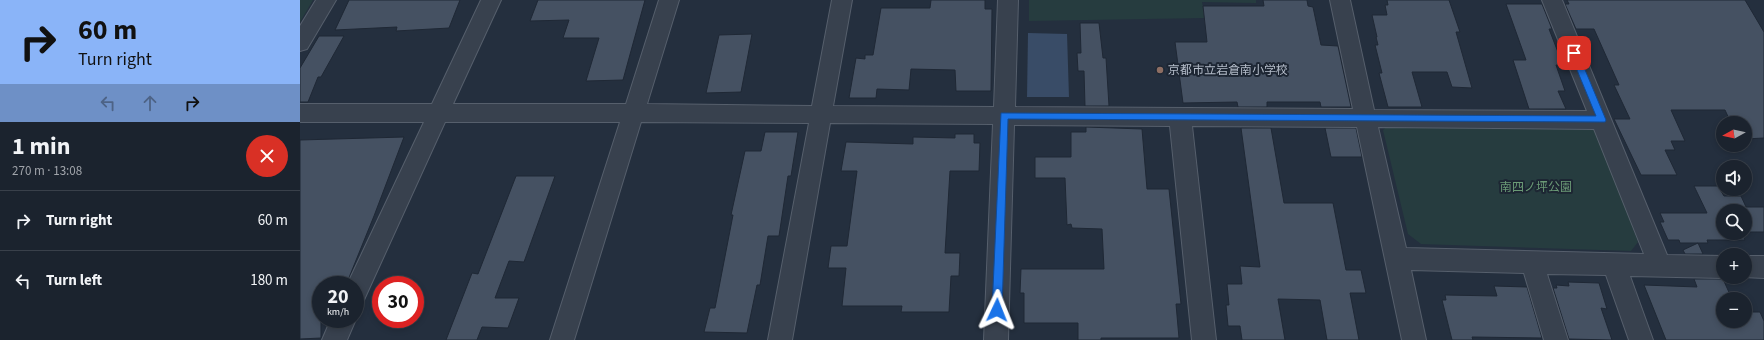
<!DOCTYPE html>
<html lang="en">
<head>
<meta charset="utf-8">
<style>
  body { margin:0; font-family:"Source Sans 3","Noto Sans JP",sans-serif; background:#242b36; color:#f1f3f6; height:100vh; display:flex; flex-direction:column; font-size:15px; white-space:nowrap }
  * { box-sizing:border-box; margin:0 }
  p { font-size:13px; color:#a0a4aa }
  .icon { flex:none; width:22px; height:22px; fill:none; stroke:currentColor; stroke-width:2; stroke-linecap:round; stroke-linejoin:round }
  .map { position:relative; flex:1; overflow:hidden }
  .side { display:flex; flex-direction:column; background:#1b232e; width:300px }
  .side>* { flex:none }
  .guide { background:#8ab4f8; color:#111; overflow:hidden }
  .needle { width:26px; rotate:262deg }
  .buttons { position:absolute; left:1416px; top:116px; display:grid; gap:8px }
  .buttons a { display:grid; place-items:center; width:36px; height:36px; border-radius:50%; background:#1b232e; box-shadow:0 2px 6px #0003,0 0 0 1px #39404a; font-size:20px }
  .speed { position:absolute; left:12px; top:276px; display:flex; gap:8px; font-size:20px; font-weight:700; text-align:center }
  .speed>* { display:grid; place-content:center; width:52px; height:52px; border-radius:50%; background:#1b232e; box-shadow:0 2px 6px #0003,0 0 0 1px #39404a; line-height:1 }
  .speed small { font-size:10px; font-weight:400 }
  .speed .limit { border:6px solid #d22; background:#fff; color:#111 }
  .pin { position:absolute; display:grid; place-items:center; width:34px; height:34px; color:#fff; margin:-17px; border-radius:8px; box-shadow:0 2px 6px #0006 }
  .me { position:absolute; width:44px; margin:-22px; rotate:2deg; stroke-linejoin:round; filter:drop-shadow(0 0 3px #0008) }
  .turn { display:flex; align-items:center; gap:14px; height:84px; padding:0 12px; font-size:18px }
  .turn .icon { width:52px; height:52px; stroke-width:2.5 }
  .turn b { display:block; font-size:28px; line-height:34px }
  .lanes { display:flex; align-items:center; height:38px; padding:0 12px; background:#0003; justify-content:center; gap:20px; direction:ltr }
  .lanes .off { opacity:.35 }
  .round { display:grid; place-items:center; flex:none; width:42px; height:42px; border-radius:21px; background:#242b36 }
  .head { display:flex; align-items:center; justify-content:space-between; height:68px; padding:0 12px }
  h1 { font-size:24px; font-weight:700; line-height:30px }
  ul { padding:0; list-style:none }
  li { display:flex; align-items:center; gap:12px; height:60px; padding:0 12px; border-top:1px solid #39404a }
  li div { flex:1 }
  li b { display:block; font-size:15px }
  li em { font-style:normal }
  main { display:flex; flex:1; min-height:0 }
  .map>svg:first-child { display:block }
  .green { fill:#263c3f }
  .water { fill:#394c67 }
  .building { fill:#455162; stroke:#1f2835 }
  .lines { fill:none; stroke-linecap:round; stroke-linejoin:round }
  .minor-casing { stroke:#565f6c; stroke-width:2 }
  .minor { fill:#38414e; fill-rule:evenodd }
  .route { fill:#1a73e8; stroke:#114b97 }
  .education-dot { fill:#8d6e63; stroke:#1d2633; stroke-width:1.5 }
  .labels { text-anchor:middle; stroke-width:4; stroke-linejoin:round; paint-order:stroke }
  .poi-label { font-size:12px; fill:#b4bcc9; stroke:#1d2633; text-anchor:start }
  .park-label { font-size:12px; fill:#6b9a76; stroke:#1d2633 }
</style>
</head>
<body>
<main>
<section class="side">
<div class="guide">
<div class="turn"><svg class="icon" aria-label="right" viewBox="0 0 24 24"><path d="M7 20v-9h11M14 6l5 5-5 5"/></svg><div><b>60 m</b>Turn right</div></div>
<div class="lanes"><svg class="icon off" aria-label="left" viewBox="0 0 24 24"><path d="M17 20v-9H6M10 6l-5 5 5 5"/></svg><svg class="icon off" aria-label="ahead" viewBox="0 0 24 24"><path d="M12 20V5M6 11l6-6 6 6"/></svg><svg class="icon" aria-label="right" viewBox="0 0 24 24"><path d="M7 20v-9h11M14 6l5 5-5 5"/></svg></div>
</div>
<div class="head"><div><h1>1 min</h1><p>270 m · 13:08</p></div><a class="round" style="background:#d93025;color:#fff"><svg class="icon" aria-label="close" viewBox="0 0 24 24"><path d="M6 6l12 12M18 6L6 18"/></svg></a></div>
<ul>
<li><svg class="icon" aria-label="right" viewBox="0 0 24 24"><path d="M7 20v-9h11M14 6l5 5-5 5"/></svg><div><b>Turn right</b></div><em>60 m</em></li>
<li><svg class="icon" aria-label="left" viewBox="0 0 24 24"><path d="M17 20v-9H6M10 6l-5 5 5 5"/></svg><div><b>Turn left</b></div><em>180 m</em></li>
</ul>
</section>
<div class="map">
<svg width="1464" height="340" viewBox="0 0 1464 340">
  <rect width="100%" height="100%" fill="#242f3e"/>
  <path class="green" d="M0,0H13L0,22Z
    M729,0H956V3L902,2L905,18L729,21Z
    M1091,123L1287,126L1297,131L1338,242L1331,251L1121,244L1108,234L1083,130Z"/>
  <path class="water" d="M728,33L767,34L769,97H727Z"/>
  <path class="building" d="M49,0H160L149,28L96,31L97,27L35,30Z
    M238,0H345L323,80L286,81L299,38H263L269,20L230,21Z
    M631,0H685V9H692L691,91H656L655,70L611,69L609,90L577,89L576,98H549L556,58L565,59V55H573L581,8H630Z
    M963,0H1007L1008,6L1013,7L1021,45L1038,46L1051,107H1021L1020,102H967V107H938L937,102L883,103L875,42H907L903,6H964Z
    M1087,0H1149L1160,32H1156L1172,88L1152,87L1147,72H1112L1122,107H1088L1079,73H1082L1075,45H1078L1076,37H1077L1072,15H1087L1085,5H1088Z
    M1267,0H1445L1464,32V138L1445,139V123H1431L1425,110H1371L1385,141H1371L1375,150H1365L1377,175H1341L1314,119H1330L1314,85H1319L1294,29H1276L1265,4H1269Z
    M1206,4H1242L1252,29H1249L1263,65H1256L1265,91H1258L1266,109H1229L1213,60H1226Z
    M780,23H799L803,58H806L809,106H785L784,71H778L777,53H781Z
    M452,34L441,92L406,93L419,35Z
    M19,36H44L21,77H18L8,102H0V68Z
    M786,127L842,129L847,189H869L881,304H876L879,338H801V340H778V323H724V293H720L721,269H804L802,229L772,228L771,224L767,225L765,178H735V157H771V132H786Z
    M941,128H971L984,203H1033L1046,270H1061L1066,293H1050L1059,340H1027L1020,300L978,299L985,340H942L940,326H928L926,305H929L927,284H942L940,266L960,267Z
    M1025,128H1056L1062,157H1031Z
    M465,132H498L491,176H488L479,236H468L460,285H457L447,333L404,332L410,308H415L433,215H431L445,151H461Z
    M655,134H674V143H680L679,171H650L645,253H660L659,276H651L649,312H601L602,306H542L546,268H528L531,246H547L557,171H541L546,142L613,144V137L655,138Z
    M104,137L74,216L46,285H21V338L0,339V140Z
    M216,176H255L224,262L209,261L195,298H219L208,328L182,327L177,340H146L172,273L178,274Z
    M1394,186H1418L1424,196H1441L1446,207H1464V232H1445V211H1423V233H1442L1445,240H1407L1408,243H1380L1379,240H1368L1360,222H1364L1360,213H1407Z
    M1398,243L1403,254H1385L1383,250Z
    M1394,279H1423L1432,299H1423V321H1445V312H1460L1464,321V340H1366L1344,285L1397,287Z
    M1268,282L1299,283L1307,309L1301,308L1312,340L1269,339L1253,288H1257L1256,285L1269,286Z
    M1194,286L1227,287L1242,338L1172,337L1173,340H1152L1142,300H1146L1145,295L1197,296Z"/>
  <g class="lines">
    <g class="minor-casing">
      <path id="minor" d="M16,0H36L7,49L0,51V26Z
        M181,0H201L153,104H326L359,0H379L347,104L512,106L532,0H552L533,106L694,107L698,0H718L715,107L1053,109L1030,0H1050L1074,110L1287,111L1242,0H1262L1367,255L1423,256V277H1425L1423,278L1330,276L1353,340H1329L1306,275L1247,274L1268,340H1244L1224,273L1111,270L1126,340H1102L1057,127L892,126L916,340H892L870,126L714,125L708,340H684L693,124L530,123L492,340H468L509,123L341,122L274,340H250L320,122H145L63,302L55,305V285H47L124,122H0V104H132ZM1078,127L1294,129L1344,254L1106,248Z
        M1445,256H1464V278L1443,277H1445Z
        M55,316L56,319L47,340H22L31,319H55Z"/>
    </g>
    <use href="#minor" class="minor"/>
  </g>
  <path class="route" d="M1274,50L1278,53L1306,120L1305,122L708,119L702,310L700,313L697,315L693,313L692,310L701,113L1296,116L1270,53Z"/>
  <circle class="education-dot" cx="860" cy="70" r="4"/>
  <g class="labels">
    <g class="poi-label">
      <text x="868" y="74">京都市立岩倉南小学校</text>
    </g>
    <g class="park-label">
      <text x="1236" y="191">南四ノ坪公園</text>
    </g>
  </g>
</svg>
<div class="buttons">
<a><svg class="needle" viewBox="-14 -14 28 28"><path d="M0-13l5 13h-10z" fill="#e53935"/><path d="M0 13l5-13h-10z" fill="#a0a4aa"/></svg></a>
<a><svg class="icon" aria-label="sound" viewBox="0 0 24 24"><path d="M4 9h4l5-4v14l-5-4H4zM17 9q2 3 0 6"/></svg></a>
<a><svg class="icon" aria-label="search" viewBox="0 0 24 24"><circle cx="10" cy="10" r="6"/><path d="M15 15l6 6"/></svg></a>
<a>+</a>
<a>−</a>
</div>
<div class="speed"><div>20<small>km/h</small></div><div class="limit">30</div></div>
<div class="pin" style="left:1274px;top:53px;background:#d93025"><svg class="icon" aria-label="arrive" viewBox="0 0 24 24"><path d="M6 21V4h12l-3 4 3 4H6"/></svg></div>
<svg class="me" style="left:697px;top:310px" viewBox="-20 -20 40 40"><path d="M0-17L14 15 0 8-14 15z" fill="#1a73e8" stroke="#fff" stroke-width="4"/></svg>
</div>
</main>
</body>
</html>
